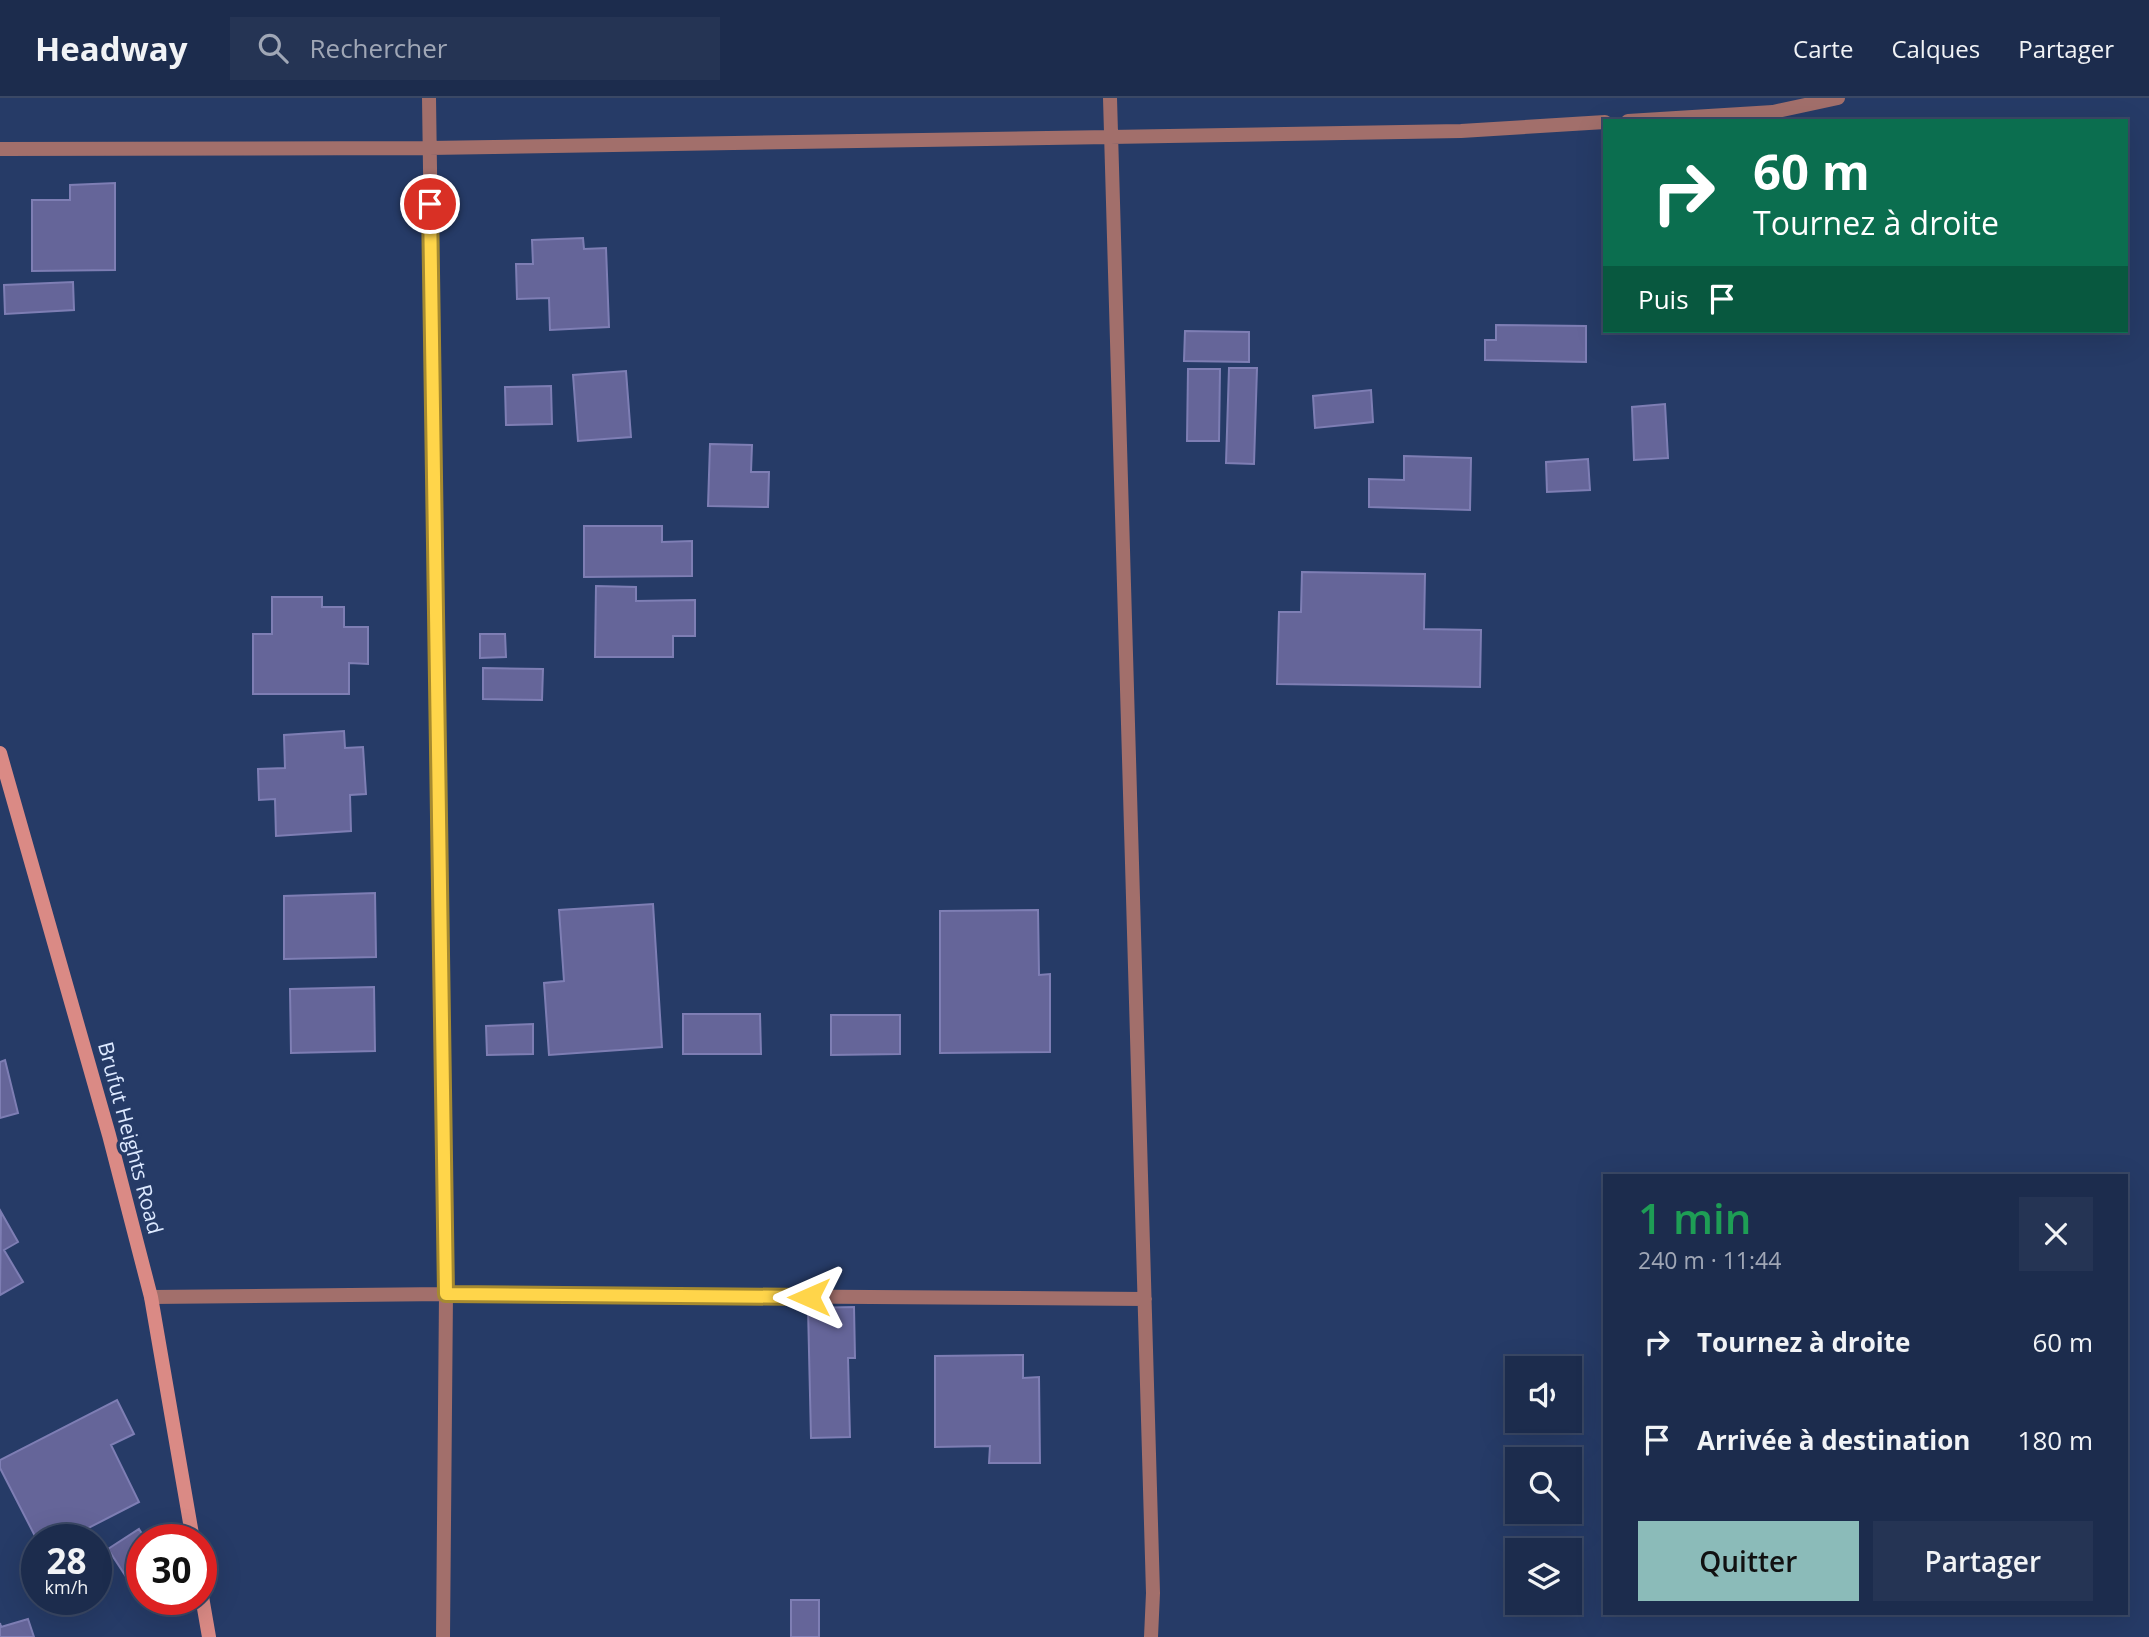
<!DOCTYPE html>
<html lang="fr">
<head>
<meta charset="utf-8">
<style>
  body { margin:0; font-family:"Open Sans",sans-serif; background:#253454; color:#f1f3f6; height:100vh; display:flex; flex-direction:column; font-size:26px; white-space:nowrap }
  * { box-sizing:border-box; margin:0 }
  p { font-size:23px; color:#a0a7b6 }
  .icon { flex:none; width:38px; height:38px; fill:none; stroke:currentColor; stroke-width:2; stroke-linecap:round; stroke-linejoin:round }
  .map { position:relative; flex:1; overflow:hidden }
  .side { position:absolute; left:1603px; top:1076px; width:525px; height:441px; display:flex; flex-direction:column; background:#1c2c4d; border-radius:0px; box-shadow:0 7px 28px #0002,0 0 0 2px #3a4865 }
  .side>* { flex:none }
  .top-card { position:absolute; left:1603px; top:21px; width:525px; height:214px; border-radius:0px; box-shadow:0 7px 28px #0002,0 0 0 2px #3a4865; background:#0b6e4f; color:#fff; overflow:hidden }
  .buttons { position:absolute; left:1505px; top:1258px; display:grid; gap:14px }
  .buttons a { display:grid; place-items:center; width:77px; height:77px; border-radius:0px; background:#1c2c4d; box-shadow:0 7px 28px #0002,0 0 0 2px #3a4865; font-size:35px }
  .speed { position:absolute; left:21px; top:1426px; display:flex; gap:14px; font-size:35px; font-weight:700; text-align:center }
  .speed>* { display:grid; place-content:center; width:91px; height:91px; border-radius:50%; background:#1c2c4d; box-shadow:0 7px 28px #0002,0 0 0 2px #3a4865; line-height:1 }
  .speed small { font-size:18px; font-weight:400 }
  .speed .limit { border:10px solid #d22; background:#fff; color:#111 }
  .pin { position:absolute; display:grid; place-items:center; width:60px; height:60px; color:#fff; margin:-30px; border:4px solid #fff; border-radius:50%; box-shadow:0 2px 7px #0007 }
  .me { position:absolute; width:77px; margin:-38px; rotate:270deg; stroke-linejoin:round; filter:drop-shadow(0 0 5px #0008) }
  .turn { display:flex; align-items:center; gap:24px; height:147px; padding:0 35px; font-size:32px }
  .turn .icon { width:91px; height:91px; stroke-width:2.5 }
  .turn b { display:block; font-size:49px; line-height:60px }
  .then { display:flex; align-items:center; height:66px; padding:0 35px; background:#0003; gap:14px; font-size:26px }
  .round { display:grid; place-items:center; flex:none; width:74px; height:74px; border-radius:0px; background:#253454 }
  .headline { display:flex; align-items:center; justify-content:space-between; height:119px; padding:0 35px }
  h1 { font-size:42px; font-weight:600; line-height:52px; color:#1e9e55 }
  .primary-button { display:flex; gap:14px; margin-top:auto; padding:14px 35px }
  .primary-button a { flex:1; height:80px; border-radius:0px; background:#8bbbb9; color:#111; font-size:28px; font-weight:600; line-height:80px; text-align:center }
  .primary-button a+a { background:#253454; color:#f1f3f6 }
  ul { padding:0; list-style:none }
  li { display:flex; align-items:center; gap:21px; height:98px; padding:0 35px }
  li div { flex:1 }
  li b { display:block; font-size:26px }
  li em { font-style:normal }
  header { display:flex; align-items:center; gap:42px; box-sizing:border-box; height:98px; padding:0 35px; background:#1c2c4d; border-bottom:2px solid #3a4865 }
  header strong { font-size:33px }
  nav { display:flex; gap:38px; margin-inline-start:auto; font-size:24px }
  .search { width:490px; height:63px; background:#253454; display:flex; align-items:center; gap:18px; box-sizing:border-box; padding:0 24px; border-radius:0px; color:#a0a7b6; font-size:26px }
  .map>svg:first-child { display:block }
  .building { fill:#656599; stroke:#7e7eb4; stroke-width:2 }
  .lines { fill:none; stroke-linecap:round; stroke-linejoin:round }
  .street { stroke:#a26f6b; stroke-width:14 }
  .secondary { stroke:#da8a85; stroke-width:14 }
  .route-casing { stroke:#a68a30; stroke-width:18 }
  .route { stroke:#ffd54a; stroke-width:12 }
  .labels { text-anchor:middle; stroke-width:7; stroke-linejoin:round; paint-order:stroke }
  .street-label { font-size:21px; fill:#dde9ff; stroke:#263b67 }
</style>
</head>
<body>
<header>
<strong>Headway</strong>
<div class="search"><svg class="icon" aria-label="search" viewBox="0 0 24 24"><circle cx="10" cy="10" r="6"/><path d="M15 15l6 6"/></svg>Rechercher</div>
<nav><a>Carte</a><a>Calques</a><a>Partager</a></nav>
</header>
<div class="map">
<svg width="2149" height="1539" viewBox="0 0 2149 1539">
  <rect width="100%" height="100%" fill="#263b67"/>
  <path class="building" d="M115,85V172L32,173V102H70V87Z
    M583,140L584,151L606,150L609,229L550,232L549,200L517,201L516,166H533L532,142Z
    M73,184L74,212L5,216L4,187Z
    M1496,227L1586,228V264L1485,262V242H1496Z
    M1185,233L1249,234V264L1184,263Z
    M1229,270H1257L1254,366L1226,365Z
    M1188,271H1220L1219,343H1187Z
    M626,273L631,339L578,343L573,277Z
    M551,288L552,326L506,327L505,289Z
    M1371,292L1373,324L1315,330L1313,298Z
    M1665,306L1668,360L1634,362L1632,309Z
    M710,346L752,347L751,374H769L768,409L708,408Z
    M1404,358L1471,360L1470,412L1369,409V381L1404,382Z
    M1588,361L1590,392L1547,394L1546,364Z
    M584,428H662V444L692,443V478L584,479Z
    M1302,474L1425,476L1424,531L1481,532L1480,589L1277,586L1279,514H1301Z
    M596,488L636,489V503L695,502V538H673V559H595Z
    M272,499H322V509H344V529H368V566L349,565V596H253V536H272Z
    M480,536H505L506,559L480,560Z
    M483,570L543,571L542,602L483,601Z
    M344,633L345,650L363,649L366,696L350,697L351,733L276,738L275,701L259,702L258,671L285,670L284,637Z
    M375,795L376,859L284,861V798Z
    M653,806L662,949L549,957L544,885L564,883L559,812Z
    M1038,812L1039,877L1050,876V954L940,955V813Z
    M374,889L375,953L291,955L290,891Z
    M683,916H760L761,956H683Z
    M831,917H900V956L831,957Z
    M533,926V956L487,957L486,928Z
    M5,962L18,1015L0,1020V964Z
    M1,1114L18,1144L4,1152L23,1184L0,1197Z
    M854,1209L855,1260H848L850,1339L811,1340L808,1210Z
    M1023,1257V1280L1039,1279L1040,1365H989L990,1348L935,1349V1258Z
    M117,1302L134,1336L111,1347L139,1404L65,1442H37L0,1370V1362Z
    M139,1431L146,1442H142V1465L125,1477L108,1451Z
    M791,1502H819V1539H791Z
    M28,1521L34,1539H0V1525L1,1529Z"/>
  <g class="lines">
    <path class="street" d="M429,0L446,1196L443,1539
      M1110,0L1153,1495L1151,1539
      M1628,23L1773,14L1838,0
      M0,51L429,50L1110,39L1461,33L1605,24
      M151,1199L446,1196L1145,1201"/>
    <path class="secondary" d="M0,655L109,1037L151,1199L193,1442
      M201,1493L209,1539"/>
  </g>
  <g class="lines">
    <g class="route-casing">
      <path id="route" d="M430,106L446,1196L809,1199"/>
    </g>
    <use href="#route" class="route"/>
  </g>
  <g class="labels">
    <g class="street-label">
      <text transform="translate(130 1040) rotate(75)" y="7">Brufut Heights Road</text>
    </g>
  </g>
</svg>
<div class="buttons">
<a><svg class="icon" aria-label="sound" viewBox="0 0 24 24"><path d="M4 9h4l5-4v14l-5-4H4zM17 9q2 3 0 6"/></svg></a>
<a><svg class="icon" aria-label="search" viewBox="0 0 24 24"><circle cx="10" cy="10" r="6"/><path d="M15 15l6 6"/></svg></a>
<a><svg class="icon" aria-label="layers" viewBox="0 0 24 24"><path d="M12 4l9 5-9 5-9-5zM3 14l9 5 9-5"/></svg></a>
</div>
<div class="speed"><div>28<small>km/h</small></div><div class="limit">30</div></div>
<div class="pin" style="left:430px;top:106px;background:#d93025"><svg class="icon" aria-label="arrive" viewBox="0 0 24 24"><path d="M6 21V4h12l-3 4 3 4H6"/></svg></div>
<svg class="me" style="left:809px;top:1199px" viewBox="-20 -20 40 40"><path d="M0-17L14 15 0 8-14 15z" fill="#ffd54a" stroke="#fff" stroke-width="4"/></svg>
<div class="top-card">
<div class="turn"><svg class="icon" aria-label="right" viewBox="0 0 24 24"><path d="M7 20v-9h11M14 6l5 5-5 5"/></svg><div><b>60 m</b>Tournez à droite</div></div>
<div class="then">Puis<svg class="icon" aria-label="arrive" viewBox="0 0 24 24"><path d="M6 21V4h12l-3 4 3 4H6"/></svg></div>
</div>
<section class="side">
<div class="headline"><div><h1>1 min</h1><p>240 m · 11:44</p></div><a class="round"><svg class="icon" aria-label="close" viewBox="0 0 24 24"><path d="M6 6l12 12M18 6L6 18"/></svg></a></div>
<ul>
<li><svg class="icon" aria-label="right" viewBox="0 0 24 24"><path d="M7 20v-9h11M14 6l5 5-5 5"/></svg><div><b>Tournez à droite</b></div><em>60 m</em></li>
<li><svg class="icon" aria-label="arrive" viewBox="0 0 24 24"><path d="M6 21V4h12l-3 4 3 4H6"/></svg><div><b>Arrivée à destination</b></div><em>180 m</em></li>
</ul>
<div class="primary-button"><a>Quitter</a><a>Partager</a></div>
</section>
</div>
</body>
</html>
